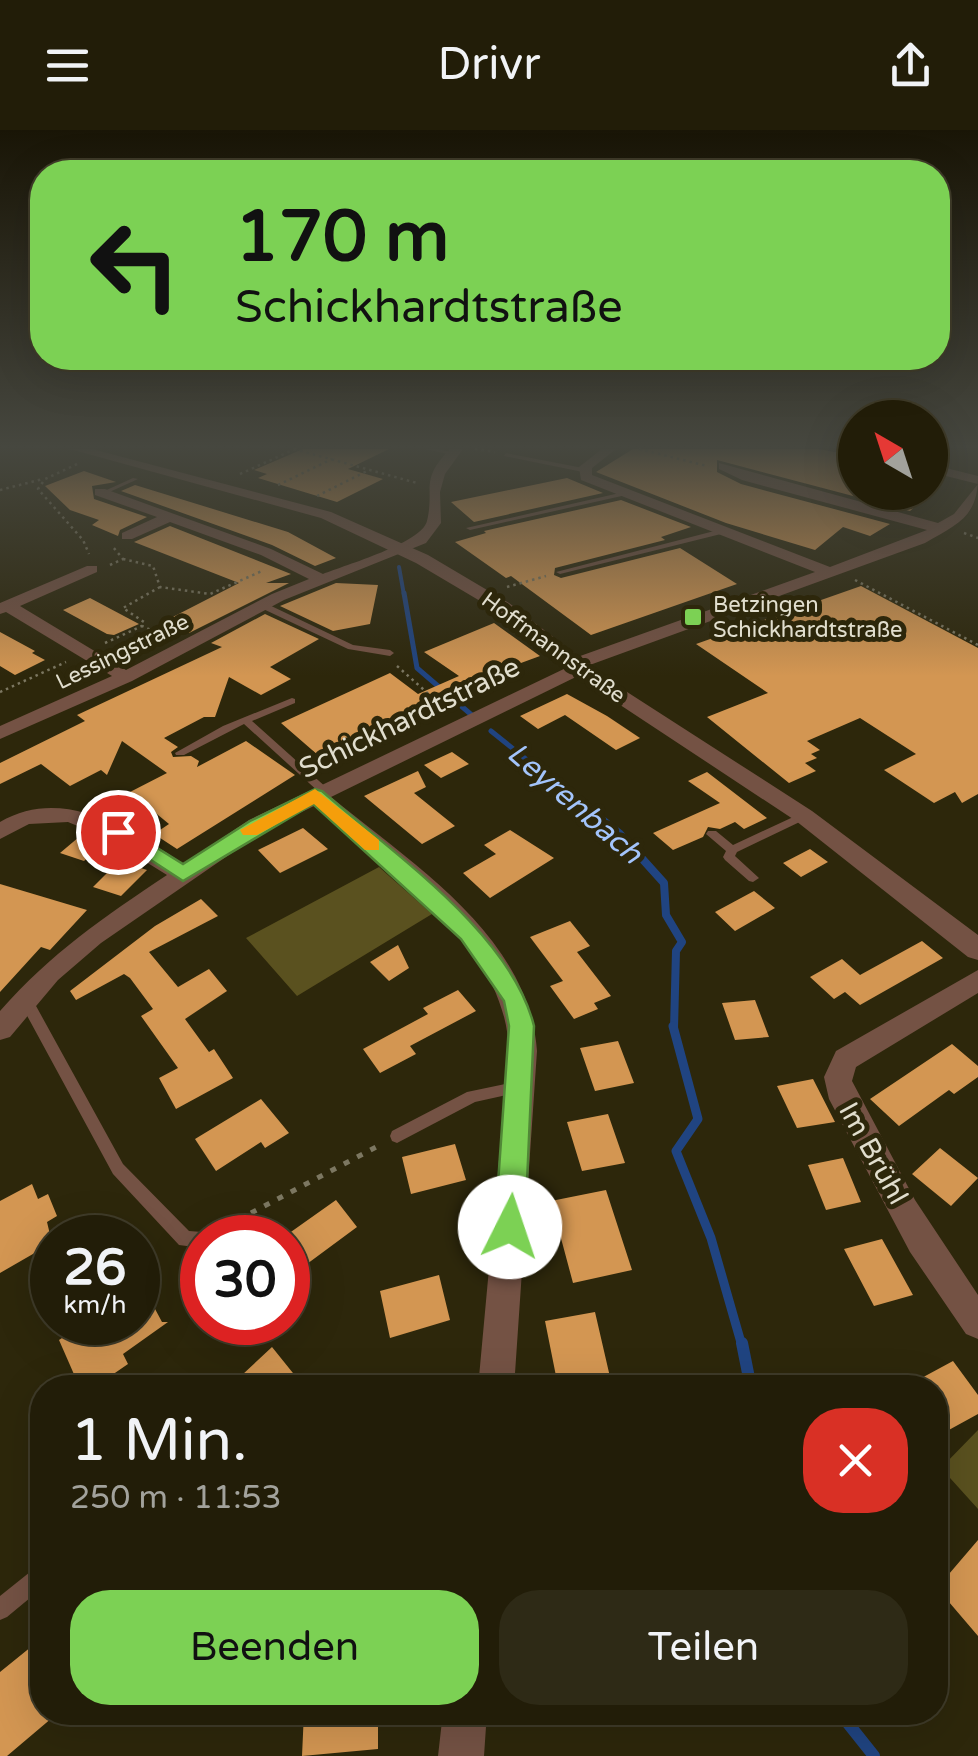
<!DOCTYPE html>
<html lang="de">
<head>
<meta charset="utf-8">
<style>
  body { margin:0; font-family:"Varela Round",sans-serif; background:#2e2a16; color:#f1f3f6; height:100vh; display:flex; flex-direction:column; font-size:38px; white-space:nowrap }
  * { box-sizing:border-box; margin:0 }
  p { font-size:32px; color:#a2a29c }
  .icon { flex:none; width:55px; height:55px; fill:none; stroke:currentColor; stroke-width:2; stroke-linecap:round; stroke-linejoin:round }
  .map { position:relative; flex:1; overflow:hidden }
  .drawer { position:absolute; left:30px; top:1245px; width:918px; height:350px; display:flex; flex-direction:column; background:#221d08; border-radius:40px; box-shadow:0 10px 40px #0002,0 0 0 2px #3f3b29 }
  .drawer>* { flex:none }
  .banner { position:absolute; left:30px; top:30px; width:920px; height:210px; border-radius:40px; box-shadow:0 10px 40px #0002,0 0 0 2px #3f3b29; background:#7cd154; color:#111; overflow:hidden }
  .needle { width:65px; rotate:321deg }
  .controls { position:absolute; left:838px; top:270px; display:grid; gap:20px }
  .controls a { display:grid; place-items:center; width:110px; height:110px; border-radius:50%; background:#221d08; box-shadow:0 10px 40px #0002,0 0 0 2px #3f3b29; font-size:50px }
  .speed { position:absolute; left:30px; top:1085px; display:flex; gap:20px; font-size:50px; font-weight:700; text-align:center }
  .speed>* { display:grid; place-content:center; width:130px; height:130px; border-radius:50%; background:#221d08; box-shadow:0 10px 40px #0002,0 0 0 2px #3f3b29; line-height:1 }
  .speed small { font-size:25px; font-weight:400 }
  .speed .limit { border:15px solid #d22; background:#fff; color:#111 }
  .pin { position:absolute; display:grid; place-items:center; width:85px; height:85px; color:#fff; margin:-42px; border:5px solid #fff; border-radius:50%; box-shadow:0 2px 10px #0007 }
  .me { position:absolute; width:110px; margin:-55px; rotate:4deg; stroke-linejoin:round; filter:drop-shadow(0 0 8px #0008) }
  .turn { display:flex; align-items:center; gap:35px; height:210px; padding:0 40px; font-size:45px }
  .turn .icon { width:130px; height:130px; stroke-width:2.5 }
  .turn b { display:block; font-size:70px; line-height:85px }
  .round { display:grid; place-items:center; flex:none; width:105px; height:105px; border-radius:40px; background:#2e2a16 }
  .headline { display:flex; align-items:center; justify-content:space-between; height:170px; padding:0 40px }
  h1 { font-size:60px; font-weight:600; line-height:75px }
  .action { display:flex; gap:20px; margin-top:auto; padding:20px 40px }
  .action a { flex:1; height:115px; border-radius:40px; background:#7cd154; color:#111; font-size:40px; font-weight:600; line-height:115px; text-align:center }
  .action a+a { background:#2e2a16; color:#f1f3f6 }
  header { display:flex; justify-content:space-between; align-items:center; height:130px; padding:0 40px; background:#221d08; font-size:45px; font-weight:600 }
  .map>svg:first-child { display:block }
  .green { fill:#5a511f }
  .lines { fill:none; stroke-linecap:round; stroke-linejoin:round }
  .stream-far4 { stroke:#204481; stroke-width:4 }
  .stream-far3 { stroke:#204481; stroke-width:5 }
  .stream-far2 { stroke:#204481; stroke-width:8 }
  .stream-far1 { stroke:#204481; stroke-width:9 }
  .stream { stroke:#204481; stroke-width:12 }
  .building { fill:#d39652 }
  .path-far1 { stroke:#7c7761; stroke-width:2.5; stroke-dasharray:2.5 4; stroke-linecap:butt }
  .path { stroke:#7c7761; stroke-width:5; stroke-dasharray:6 9; stroke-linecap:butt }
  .service { fill:#745244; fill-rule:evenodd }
  .minor { fill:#745244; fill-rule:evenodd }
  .tertiary { fill:#745244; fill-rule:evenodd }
  .route { fill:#7cd154; stroke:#518837; stroke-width:2.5 }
  .slow { fill:#f59e0b }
  .poi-dot { fill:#7cd154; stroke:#2d270b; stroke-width:4 }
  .labels { text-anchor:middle; stroke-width:10; stroke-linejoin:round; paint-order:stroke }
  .far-poi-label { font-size:22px; fill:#e1dece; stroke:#2d270b; text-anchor:start }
  .far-street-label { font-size:22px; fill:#e1dece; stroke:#2d270b }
  .street-label { font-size:28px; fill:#e1dece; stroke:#2d270b }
  .water-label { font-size:30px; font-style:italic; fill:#a3c4fb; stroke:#2d270b }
</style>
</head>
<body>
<header><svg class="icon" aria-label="menu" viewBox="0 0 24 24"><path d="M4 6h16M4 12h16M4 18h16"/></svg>Drivr<svg class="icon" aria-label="share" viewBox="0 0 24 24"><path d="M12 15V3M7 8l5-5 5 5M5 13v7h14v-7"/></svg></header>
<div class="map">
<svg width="978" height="1626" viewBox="0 0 978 1626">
  <rect width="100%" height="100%" fill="#2d270b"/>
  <path class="green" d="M379,737L432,784L297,866L246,808Z
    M978,1300V1379L941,1338Z"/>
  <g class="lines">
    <path class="stream-far4" d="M399,437L404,465"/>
    <path class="stream-far3" d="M404,463L417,538L474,587
      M491,601L557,654"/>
    <path class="stream-far2" d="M554,651L619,703L664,753L666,785L682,812L676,821L674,899"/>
    <path class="stream-far1" d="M673,896L698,989L676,1021L711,1108L742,1216"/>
    <path class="stream" d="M742,1213L751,1258
      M839,1582L874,1626"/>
  </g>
  <path class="building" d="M303,319H389L348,339L383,349L337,372L258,348L267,344L254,340Z
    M633,319H819L855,326V362H931L910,381L717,330V342L741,354L890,394L870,406L843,397L815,420L726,393L596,342Z
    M84,341L116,352L92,356L94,369L147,387L120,400L118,406L92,395L99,390L70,380L45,356Z
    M567,348L603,363L474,392L451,372Z
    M135,355L288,402L336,428L315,436L272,415L121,361Z
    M621,370L691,397L661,407L665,410L555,438L554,445L561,448L680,418L737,454L591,505L511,446L506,448L455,412L486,403L484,401Z
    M170,396L291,444L266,453H289L189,503L163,492L239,453L134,412Z
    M336,453L378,455L370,494L333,501L280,476Z
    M861,456L978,518V664L962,673L955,662L934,673L884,640L916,624L860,588L807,611L820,620L811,624L817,628L805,633L816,641L789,653L707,587L768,563L696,514Z
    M90,468L139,494L114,505L107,504L63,480Z
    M265,484L319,509L270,537L291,549L261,565L229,547L215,587H204L164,608L178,617L171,622L173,627L191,626L199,631L197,637L246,611L295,645L177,719L154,704L169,694L130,662L167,643L122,611L107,645L101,640L70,656L41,634L0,654V633L85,591L77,585L222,517L211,513Z
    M494,493L540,526L494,543L501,547L436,577L319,626L281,593L390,543L418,564L459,546L424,522Z
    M0,502L35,521L32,523L45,530L15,545L0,536Z
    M567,564L607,586L640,608L616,620L565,585L538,599L520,586Z
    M452,622L469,634L441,648L424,635Z
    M418,641L426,657L414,663L455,696L422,714L364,666Z
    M707,642L767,688L744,699L735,692L720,699L708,697L703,707L673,720L653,703L720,673L688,651Z
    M303,698L328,719L280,743L258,720Z
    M510,700L554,728L490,768L463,743L496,724L484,715Z
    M79,707L102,715L84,731L60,723Z
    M810,719L828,732L801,747L783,733Z
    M119,731L147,740L121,766L93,757Z
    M0,754L87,780L50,820L41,817L0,862Z
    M754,761L775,778L735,801L715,782Z
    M201,769L218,786L149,822L178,857L209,839L227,861L185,889L209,922L214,919L233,948L176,979L159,948L178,938L141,886L153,879L130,848L124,844L76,870L70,861L155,796Z
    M570,791L590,816L577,822L611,866L594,873L598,879L574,889L550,856L563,851L530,807Z
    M922,811L943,828L860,875L845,862L834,869L810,847L842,829L860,845Z
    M398,815L409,838L389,851L370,832Z
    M458,860L476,881L410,916L416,924L380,943L363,919L428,884L423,878Z
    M755,870L769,907L735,910L722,873Z
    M618,911L634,953L595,961L580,918Z
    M952,914L978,936V947L954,964L949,960L899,996L870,969Z
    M813,949L835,992L797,998L777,956Z
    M261,969L289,1003L265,1018L261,1012L216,1041L195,1009Z
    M608,984L625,1033L582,1041L567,992Z
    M455,1014L466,1050L411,1064L402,1027Z
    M940,1018L978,1048L951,1076L912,1044Z
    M843,1028L861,1072L826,1080L808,1035Z
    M32,1054L38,1069L48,1064L57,1086L47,1092L52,1113L0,1143V1071Z
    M606,1060L632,1140L573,1153L551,1071Z
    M336,1070L357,1097L288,1148V1104Z
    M882,1109L913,1165L874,1176L844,1119Z
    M439,1145L450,1190L390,1208L380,1161Z
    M138,1147L162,1192H168L123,1224L128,1234L93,1258H80L59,1210L86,1192H138Z
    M595,1182L610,1247L558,1256L545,1191Z
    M272,1217L305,1258H228Z
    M953,1231L978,1265V1284L947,1301L935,1284V1258H903Z
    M978,1410V1506L937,1458Z
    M42,1508V1582H59L7,1626H0V1542Z
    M304,1582H378V1619L302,1626Z"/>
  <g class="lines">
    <path class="path-far1" d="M294,319L417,353
      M475,319L495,322
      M639,319L707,336
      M77,334L45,349L38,359L83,410L89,424
      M240,344L295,319
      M278,355L332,329
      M0,360L43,349
      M317,366L367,341
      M964,403L978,408
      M123,429L153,436L160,457L210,464L262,441
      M110,435L123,429L113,417
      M855,450L978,515
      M160,457L123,478L144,492L142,496L167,507
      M507,457L546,446
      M105,513L142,496
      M397,536L449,582
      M0,562L66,532"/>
    <path class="path" d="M251,1083L380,1015"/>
    <path class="service" d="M426,319H438L455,323L452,325Z
      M506,323L583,338L586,340L583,342L504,326Z
      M133,348L138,349L105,364L100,363Z
      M624,362L627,364L626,365L470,400L466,398Z
      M722,399H725V403L560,444L556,442Z
      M259,473H265L353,515L390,520L394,523L390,526L348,519L259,477Z
      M292,568L295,569V573L252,591L328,659V663H320L244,594L184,625H176L175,623L223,596Z
      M804,682L809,686L808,688L737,722L735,726L759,748L753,752L749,751L725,730L723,727L726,721L706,704L708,701H716L733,715Z
      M25,864L30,865L123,1034L189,1101L202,1102L234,1085L240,1088L242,1093C234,1108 217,1108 202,1108V1118L179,1115L113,1044L18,869L20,865Z
      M519,951L524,953L526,957L524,961L475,972L397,1013L392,1011L390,1006L392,1001L467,962Z
      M42,1435V1458L7,1487L0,1490V1466L35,1438Z"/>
    <path class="minor" d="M450,319H463L445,344L440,362L441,393L426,413L284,470L132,551L0,609V596L112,546L6,482L0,484V473L87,436H97V442L20,476L126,540L272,464L309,449L261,425L170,392L132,409H122V403L157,387L95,365V359H105L271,419L323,444C345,435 422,413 427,391C435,357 419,351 450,319Z
      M602,319H616L592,338V345L830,437L927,400L742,350L719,339V333L938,393L954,384L978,354L930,342V334L978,346C978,388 957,394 925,413L587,536L586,542L331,667C412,734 529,806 537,921L514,1258H478L509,921C505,811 390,741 314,676L265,700L101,813L58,850L10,907L0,910V881C51,823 104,787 167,745L109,709L68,692L29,694L0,709V692C63,655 130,699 184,734L249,690L568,537L569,530L815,442L581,350L579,337Z
      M978,840V863L856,937L852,951L915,1070L978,1165V1209L966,1204L910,1122L829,969L824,947L836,921Z
      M443,1582H487L484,1626H438Z"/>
    <path class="tertiary" d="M70,319H92L331,382L428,425L509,473L610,551L812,681L978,805V830L968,827L796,691L596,559L497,481L416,433L321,388Z"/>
  </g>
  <linearGradient id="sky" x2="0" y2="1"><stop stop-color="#191506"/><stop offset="0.58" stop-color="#46473f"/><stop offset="1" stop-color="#46473f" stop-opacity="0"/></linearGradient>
  <rect width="978" height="546" fill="url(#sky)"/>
  <path class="route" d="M315,659L322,661C392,723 511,803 534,896L525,1097L520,1107L510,1111L500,1107L495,1097L509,896L504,871L461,809L313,674L183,751L108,702L118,696L125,698L183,734L250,691Z"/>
  <path class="slow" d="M315,659L379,710V720H365L314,674L257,705H243L240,700Z"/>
  <rect class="poi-dot" x="683" y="477" width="20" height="20" rx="5"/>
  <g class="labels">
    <g class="far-poi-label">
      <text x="713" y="482">Betzingen<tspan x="713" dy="25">Schickhardtstraße</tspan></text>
    </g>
    <g class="far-street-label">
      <text transform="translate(554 517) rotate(36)" y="8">Hoffmannstraße</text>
      <text transform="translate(122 521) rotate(-26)" y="8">Lessingstraße</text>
    </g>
    <g class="street-label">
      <text transform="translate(409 587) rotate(-26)" y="10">Schickhardtstraße</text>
      <text transform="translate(874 1023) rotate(61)" y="10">Im Brühl</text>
    </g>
    <g class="water-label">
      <text transform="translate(575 673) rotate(41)" y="10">Leyrenbach</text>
    </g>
  </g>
</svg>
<div class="controls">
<a><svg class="needle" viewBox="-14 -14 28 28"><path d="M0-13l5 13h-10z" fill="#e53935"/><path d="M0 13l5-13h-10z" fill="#a2a29c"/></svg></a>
</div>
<div class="speed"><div>26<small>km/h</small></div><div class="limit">30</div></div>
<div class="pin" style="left:118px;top:702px;background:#d93025"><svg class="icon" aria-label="arrive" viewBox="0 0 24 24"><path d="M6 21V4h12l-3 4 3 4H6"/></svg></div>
<svg class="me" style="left:510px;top:1097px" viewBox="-20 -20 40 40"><circle r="19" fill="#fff"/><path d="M0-13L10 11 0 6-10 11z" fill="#7cd154"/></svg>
<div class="banner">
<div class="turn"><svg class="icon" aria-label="left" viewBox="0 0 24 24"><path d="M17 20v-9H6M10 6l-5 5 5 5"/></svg><div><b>170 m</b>Schickhardtstraße</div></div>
</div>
<section class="drawer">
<div class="headline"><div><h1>1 Min.</h1><p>250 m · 11:53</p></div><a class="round" style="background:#d93025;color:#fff"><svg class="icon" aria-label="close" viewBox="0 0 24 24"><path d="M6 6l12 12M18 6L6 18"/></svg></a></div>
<div class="action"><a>Beenden</a><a>Teilen</a></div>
</section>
</div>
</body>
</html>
